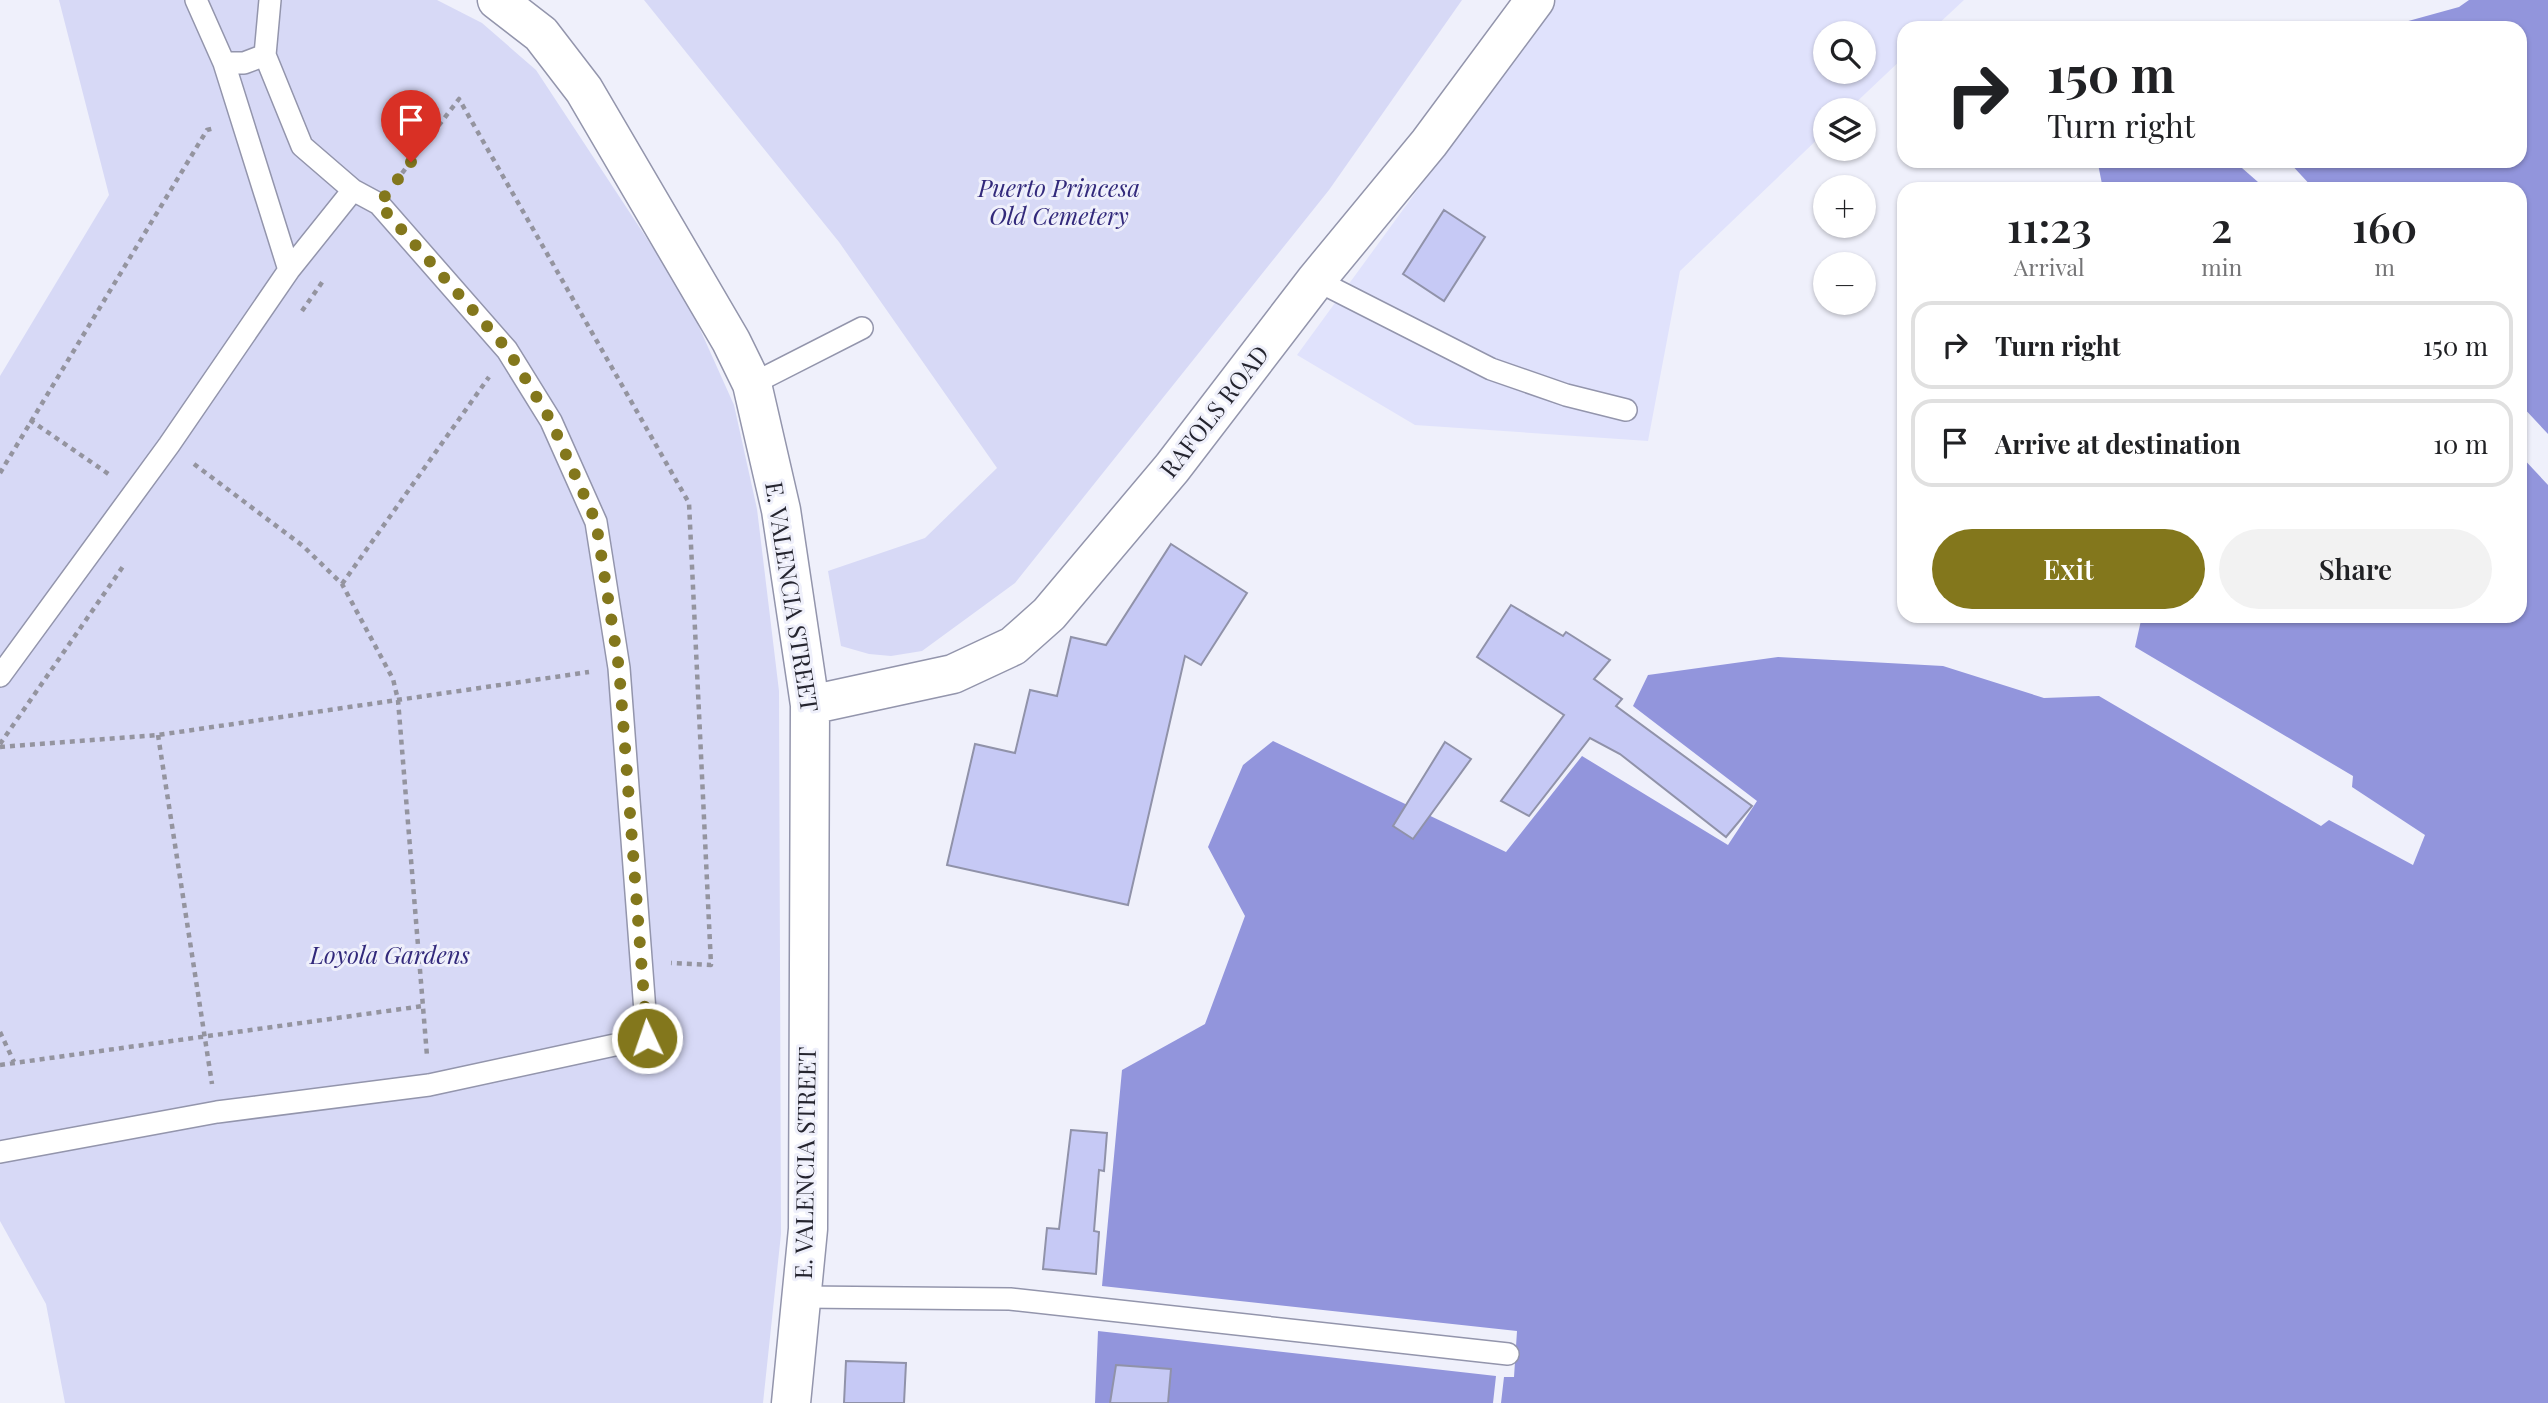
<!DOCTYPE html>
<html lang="en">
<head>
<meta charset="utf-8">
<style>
  body { margin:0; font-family:"Playfair Display",serif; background:#f2f2f2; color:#202124; height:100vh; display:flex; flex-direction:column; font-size:26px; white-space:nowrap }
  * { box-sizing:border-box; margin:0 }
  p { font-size:23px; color:#757577 }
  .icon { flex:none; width:38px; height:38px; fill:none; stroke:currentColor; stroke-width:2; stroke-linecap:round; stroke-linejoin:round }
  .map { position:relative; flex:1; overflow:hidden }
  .panel { position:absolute; left:1897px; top:182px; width:630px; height:441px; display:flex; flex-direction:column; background:#fff; border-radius:21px; box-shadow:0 2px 5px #0004 }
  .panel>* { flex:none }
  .hud { position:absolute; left:1897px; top:21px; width:630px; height:147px; border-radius:21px; box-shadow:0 2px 5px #0004; background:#fff; color:#202124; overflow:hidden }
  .controls { position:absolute; left:1813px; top:21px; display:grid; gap:14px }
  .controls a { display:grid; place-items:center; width:63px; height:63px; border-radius:50%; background:#fff; box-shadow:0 2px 5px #0004; font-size:35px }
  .pin { position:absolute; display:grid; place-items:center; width:60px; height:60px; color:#fff; margin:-72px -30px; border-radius:50% 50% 50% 0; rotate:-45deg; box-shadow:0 0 7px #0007 }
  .pin .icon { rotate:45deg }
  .me { position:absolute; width:77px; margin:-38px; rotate:357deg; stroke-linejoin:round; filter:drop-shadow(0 0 5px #0008) }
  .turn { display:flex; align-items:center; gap:24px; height:147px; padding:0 35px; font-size:32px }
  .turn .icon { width:91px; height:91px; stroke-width:2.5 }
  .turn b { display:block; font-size:49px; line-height:60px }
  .eta { display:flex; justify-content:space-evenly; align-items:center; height:119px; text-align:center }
  .eta b { font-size:42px; font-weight:600; line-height:49px }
  .primary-button { display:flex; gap:14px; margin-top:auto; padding:14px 35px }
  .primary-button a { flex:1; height:80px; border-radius:42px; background:#83771c; color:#fff; font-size:28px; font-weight:600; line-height:80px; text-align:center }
  .primary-button a+a { background:#f2f2f2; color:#202124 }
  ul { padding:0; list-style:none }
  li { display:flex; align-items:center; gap:21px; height:88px; margin:0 14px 10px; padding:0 21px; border:4px solid #e0e0e0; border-radius:21px }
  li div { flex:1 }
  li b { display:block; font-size:26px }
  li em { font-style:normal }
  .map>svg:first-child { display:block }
  .built { fill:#e0e2fc; fill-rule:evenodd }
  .green { fill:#d7d9f6 }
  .water { fill:#9295dc }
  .building { fill:#c6c9f5; stroke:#9092a9; stroke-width:2 }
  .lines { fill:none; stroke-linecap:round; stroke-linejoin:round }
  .service-casing { stroke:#9395ac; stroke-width:24 }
  .minor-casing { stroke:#9395ac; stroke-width:41 }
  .path { stroke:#94949f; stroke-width:4.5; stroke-dasharray:5 5; stroke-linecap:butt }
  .service { stroke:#fff; stroke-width:21 }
  .minor { stroke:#fff; stroke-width:38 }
  .route { stroke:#83771c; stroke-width:12; stroke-dasharray:0 21.6 }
  .labels { text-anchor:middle; stroke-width:6; stroke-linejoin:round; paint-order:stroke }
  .park-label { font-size:24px; font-style:italic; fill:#32297b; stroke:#eff0fb }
  .street-label { font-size:24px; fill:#25252f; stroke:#eff0fb }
</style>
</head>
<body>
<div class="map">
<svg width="2548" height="1403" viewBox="0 0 2548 1403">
  <rect width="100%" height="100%" fill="#eff0fb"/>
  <path class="built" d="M1556,0H1964L1934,28H1904V57L1848,110H1825V132L1680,271L1648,441L1415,425L1297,355ZM1825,33H1864V72H1825Z"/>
  <path class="green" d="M59,0H437L482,23L536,70L686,298L734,405L757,509L779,691L781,1234L763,1403H65L46,1304L0,1221V376L109,195Z
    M644,0H1462L1329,190L1015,583L922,651L891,656L869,654L841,646L828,571L925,538L997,468L839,242Z"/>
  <path class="water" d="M2469,0H2548V434L2520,404V189H2314L2288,161H2520V28H2383L2459,7Z
    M2103,161H2234L2266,189H2103L2098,164Z
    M2520,455L2548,485V1403H1501L1504,1377H1514L1517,1331L1102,1286L1122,1070L1205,1024L1245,916L1208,847L1243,765L1273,741L1506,852L1582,756L1728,845L1757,801L1633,706L1648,675L1778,657L1943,666L2044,698L2099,696L2321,826L2329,820L2413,865L2425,835L2352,787L2353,776L2135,647L2142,616H2520Z
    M1098,1331L1496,1376L1493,1403H1095Z"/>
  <path class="building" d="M1444,210L1485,237L1444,301L1403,274Z
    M1171,544L1247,593L1201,665L1185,656L1128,905L947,865L975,744L1015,753L1030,690L1057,696L1071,637L1106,645Z
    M1511,605L1563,636L1566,632L1610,660L1594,679L1622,699L1616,706L1752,806L1726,837L1620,754L1590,738L1529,816L1501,801L1564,715L1477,657Z
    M1445,742L1471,759L1413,839L1393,826Z
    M1071,1130L1107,1133L1104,1171L1099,1170L1094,1231L1099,1232L1096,1274L1043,1269L1047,1228L1059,1229Z
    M846,1361L906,1363L904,1403H844Z
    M1116,1365L1171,1369L1168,1403H1110Z"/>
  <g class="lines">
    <g class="service-casing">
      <path id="service" d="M196,0L224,63L289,270
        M224,63H244L265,55
        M1316,280L1491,369L1566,395L1626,410
        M752,384L862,328
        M0,676L169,445L289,270L353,190
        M0,1152L217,1112L429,1085L647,1038L619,668L596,522L551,421L507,350L379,204L353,190L302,146L265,55L270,0
        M802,1297L1010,1299L1508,1354"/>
    </g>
    <g class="minor-casing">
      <path id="minor" d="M497,0L541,34L584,90L731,341L752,384L781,510L810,705L808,1229L791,1403
        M810,705L953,674L1013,646L1049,614L1172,468L1316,280L1429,143L1535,0"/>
    </g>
    <path class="path" d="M396,181L459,99L689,503L711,965L671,963
      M302,311L323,281
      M30,420L110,475
      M194,464L303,546L342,584L393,679L398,700L427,1056
      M0,473L207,130L215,128
      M342,584L489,377
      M158,735L212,1084
      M0,744L124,565
      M0,747L158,735L589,672
      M0,1032L14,1062
      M0,1065L423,1006"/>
    <use href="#service" class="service"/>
    <use href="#minor" class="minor"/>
  </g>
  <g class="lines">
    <path class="route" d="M411,162L379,204L508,350L551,421L596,522L619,668L647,1038"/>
  </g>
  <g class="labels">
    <g class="park-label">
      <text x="1059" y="197">Puerto Princesa<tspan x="1059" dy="28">Old Cemetery</tspan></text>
      <text x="390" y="964">Loyola Gardens</text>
    </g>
    <g class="street-label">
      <text transform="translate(1215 412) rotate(-52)" y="8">RAFOLS ROAD</text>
      <text transform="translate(791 597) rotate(81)" y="8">E. VALENCIA STREET</text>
      <text transform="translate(806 1163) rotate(-89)" y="8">E. VALENCIA STREET</text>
    </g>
  </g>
</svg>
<div class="controls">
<a><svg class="icon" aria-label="search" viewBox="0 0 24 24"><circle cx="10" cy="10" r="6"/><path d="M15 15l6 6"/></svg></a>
<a><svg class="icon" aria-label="layers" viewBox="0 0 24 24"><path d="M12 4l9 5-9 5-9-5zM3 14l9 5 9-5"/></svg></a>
<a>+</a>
<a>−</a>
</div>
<div class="pin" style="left:411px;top:162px;background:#d93025"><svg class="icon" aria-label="arrive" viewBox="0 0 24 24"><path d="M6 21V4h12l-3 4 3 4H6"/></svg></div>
<svg class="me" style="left:647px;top:1038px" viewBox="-20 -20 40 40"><circle r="17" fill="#83771c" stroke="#fff" stroke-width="3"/><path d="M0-11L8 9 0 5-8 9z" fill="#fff"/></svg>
<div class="hud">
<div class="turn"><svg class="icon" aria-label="right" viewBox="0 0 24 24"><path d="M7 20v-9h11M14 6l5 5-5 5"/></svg><div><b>150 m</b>Turn right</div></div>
</div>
<section class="panel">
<div class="eta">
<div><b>11:23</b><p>Arrival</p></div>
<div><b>2</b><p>min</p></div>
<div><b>160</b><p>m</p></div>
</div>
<ul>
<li><svg class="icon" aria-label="right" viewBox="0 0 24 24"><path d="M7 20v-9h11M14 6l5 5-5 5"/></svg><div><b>Turn right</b></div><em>150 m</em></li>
<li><svg class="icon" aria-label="arrive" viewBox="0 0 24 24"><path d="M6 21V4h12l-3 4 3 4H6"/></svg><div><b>Arrive at destination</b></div><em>10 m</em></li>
</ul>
<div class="primary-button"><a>Exit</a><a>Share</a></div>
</section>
</div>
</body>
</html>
